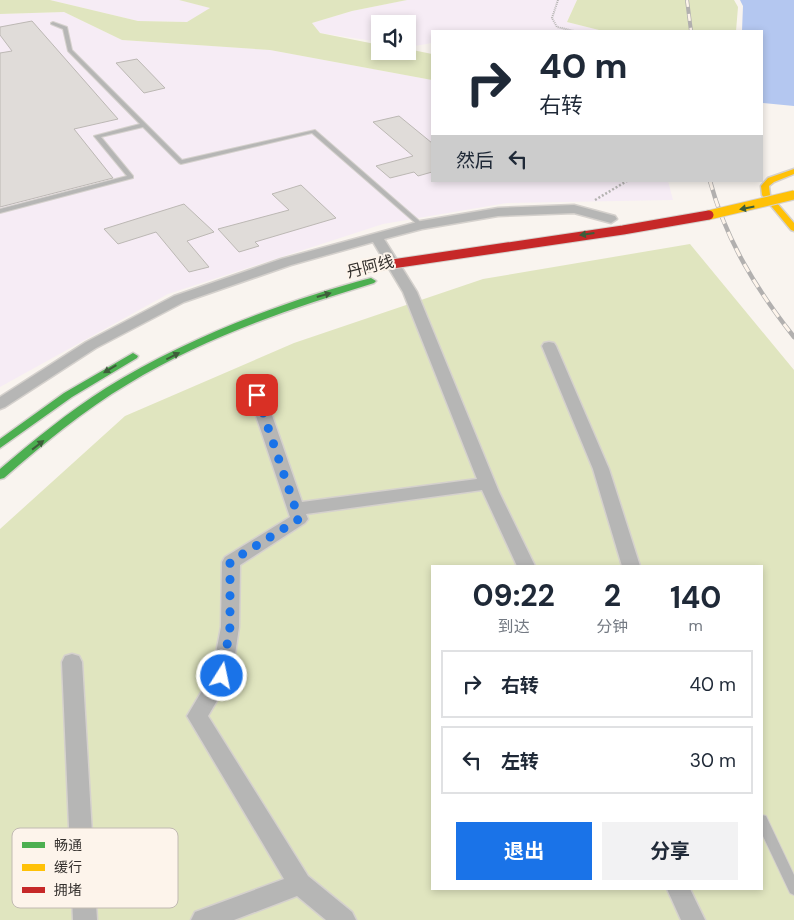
<!DOCTYPE html>
<html lang="zh">
<head>
<meta charset="utf-8">
<style>
  body { margin:0; font-family:"DM Sans","Noto Sans SC",sans-serif; background:#f2f2f3; color:#1f2937; height:100vh; display:flex; flex-direction:column; font-size:19px; white-space:nowrap }
  * { box-sizing:border-box; margin:0 }
  p { font-size:16px; color:#747a83 }
  .icon { flex:none; width:28px; height:28px; fill:none; stroke:currentColor; stroke-width:2; stroke-linecap:round; stroke-linejoin:round }
  .map { position:relative; flex:1; overflow:hidden }
  .details { position:absolute; left:431px; top:565px; width:332px; height:325px; display:flex; flex-direction:column; background:#fff; border-radius:0px; box-shadow:0 2px 8px #0003 }
  .details>* { flex:none }
  .hud { position:absolute; left:431px; top:30px; width:332px; height:152px; border-radius:0px; box-shadow:0 2px 8px #0003; background:#fff; color:#1f2937; overflow:hidden }
  .fabs { position:absolute; left:371px; top:15px; display:grid; gap:10px }
  .fabs a { display:grid; place-items:center; width:45px; height:45px; border-radius:0px; background:#fff; box-shadow:0 2px 8px #0003; font-size:25px }
  .pin { position:absolute; display:grid; place-items:center; width:42px; height:42px; color:#fff; margin:-21px; border-radius:10px; box-shadow:0 2px 8px #0006 }
  .me { position:absolute; width:55px; margin:-28px; rotate:10deg; stroke-linejoin:round; filter:drop-shadow(0 0 4px #0008) }
  .turn { display:flex; align-items:center; gap:18px; height:105px; padding:0 25px; font-size:22px }
  .turn .icon { width:65px; height:65px; stroke-width:2.5 }
  .turn b { display:block; font-size:35px; line-height:42px }
  .then { display:flex; align-items:center; height:48px; padding:0 25px; background:#0003; gap:10px; font-size:19px }
  .eta { display:flex; justify-content:space-evenly; align-items:center; height:85px; text-align:center }
  .eta b { font-size:30px; font-weight:700; line-height:35px }
  .action { display:flex; gap:10px; margin-top:auto; padding:10px 25px }
  .action a { flex:1; height:58px; border-radius:0px; background:#1a73e8; color:#fff; font-size:20px; font-weight:700; line-height:58px; text-align:center }
  .action a+a { background:#f2f2f3; color:#1f2937 }
  ul { padding:0; list-style:none }
  li { display:flex; align-items:center; gap:15px; height:68px; margin:0 10px 8px; padding:0 15px; border:2px solid #e0e1e3; border-radius:0px }
  li div { flex:1 }
  li b { display:block; font-size:19px }
  li em { font-style:normal }
  .map>svg:first-child { display:block }
  .industrial { fill:#f6ecf5 }
  .green { fill:#e0e5bf; fill-rule:evenodd }
  .water { fill:#b4c7f0 }
  .building { fill:#e0dcd9; stroke:#bcb8b4 }
  .lines { fill:none; stroke-linecap:round; stroke-linejoin:round }
  .lane-casing { stroke:#d5d1cd; stroke-width:2 }
  .street-casing { stroke:#d5d1cd; stroke-width:3 }
  .fast-casing { stroke:#d5d1cd; stroke-width:3 }
  .slow-casing { stroke:#d5d1cd; stroke-width:3 }
  .path-far1 { stroke:#b4b3b1; stroke-width:2; stroke-dasharray:1 1; stroke-linecap:butt }
  .path { stroke:#b4b3b1; stroke-width:2.5; stroke-dasharray:2 2; stroke-linecap:butt }
  .lane { fill:#b6b6b5; fill-rule:evenodd }
  .street { fill:#b6b6b5; fill-rule:evenodd }
  .fast { fill:#4caf50; fill-rule:evenodd }
  .slow { fill:#ffc107; fill-rule:evenodd }
  .rail-far1-casing { stroke:#b2b0af; stroke-width:4 }
  .rail-casing { stroke:#b2b0af; stroke-width:4.5 }
  .rail-far1 { stroke:#fdf4eb; stroke-width:2.5; stroke-dasharray:7; stroke-linecap:butt }
  .rail { stroke:#fdf4eb; stroke-width:3; stroke-dasharray:9; stroke-linecap:butt }
  .slow-bridge-casing { stroke:#d5d1cd; stroke-width:11; stroke-linecap:butt }
  .jam-bridge-casing { stroke:#d5d1cd; stroke-width:11; stroke-linecap:butt }
  .slow-bridge { stroke:#ffc107; stroke-width:9 }
  .jam-bridge { stroke:#c62828; stroke-width:9 }
  .oneway { fill:#3d5d3a }
  .route { stroke:#1a73e8; stroke-width:9; stroke-dasharray:0 16.2 }
  .labels { text-anchor:middle; stroke-width:4; stroke-linejoin:round; paint-order:stroke }
  .street-label { font-size:16px; fill:#35312e; stroke:#fdf4eb }
  .key { fill:#fdf4eb; stroke:#c1bab2; stroke-width:1 }
  .key-label { font-size:14px; fill:#35312e }
</style>
</head>
<body>
<div class="map">
<svg width="794" height="920" viewBox="0 0 794 920">
  <rect width="100%" height="100%" fill="#f9f4ef"/>
  <path class="industrial" d="M50,0H179L211,8L188,22L138,21Z
    M407,0H577L567,22L603,31H432V43L409,47H408V24H380V42L320,33L312,23L352,11Z
    M64,12L122,40L270,50L432,80V181H668L673,200L507,203L383,224L168,294L0,387V14Z"/>
  <path class="green" d="M0,0H50L138,21L187,22L210,8L179,0H407L352,11L312,23L320,33L380,45V51H408V49L432,54V80L270,50L122,40L64,12L0,14Z
    M577,0H734L738,7L736,31H603L567,22Z
    M690,244L794,370V920H0V529L125,416L294,343L483,279ZM432,566H762V889H432Z"/>
  <path class="water" d="M740,0H794V106L763,103L762,31H742L743,6Z"/>
  <path class="building" d="M32,21L118,119L74,129L113,178L0,207V53L12,51L0,35V27Z
    M137,59L165,88L144,93L116,63Z
    M399,116L432,143V172L418,176L414,172L390,178L376,166L413,156L373,122Z
    M301,185L336,218L255,242L259,246L239,252L218,229L289,210L272,194Z
    M184,204L214,232L187,241L209,267L189,272L156,232L118,244L104,229Z"/>
  <g class="lines">
    <g class="lane-casing">
      <path id="lane" d="M53,22L67,27L72,50L182,160L315,130L424,225L423,226H419L312,133L181,164L179,163L143,127L101,137L133,176V178L0,213V209L127,176L94,136L140,124L68,51L63,29L51,24V23Z
        M762,815L766,816L794,875V895L790,893L762,834Z"/>
    </g>
    <g class="street-casing">
      <path id="street" d="M574,205L615,216L617,219L611,223L574,213L498,216L422,229L384,239L417,292L499,492L535,566H517L482,490L306,514L308,519L305,523L240,565L239,627L232,675L208,716L308,876L352,912L356,920H326L297,896L234,920H191L195,912L284,879L187,716L212,674L221,627L222,562L225,557L290,517L249,395L252,392H262L265,395L302,502L477,479L403,292L373,242L291,265L184,302L96,348L5,407L0,409V397L86,342L174,296L281,259L421,221L498,208Z
        M549,342L554,343L556,346L609,469L640,566H622L593,469L542,346L544,343Z
        M72,654L79,656L82,662L97,920H73L62,662L65,656Z
        M667,889H690L705,920H681Z"/>
    </g>
    <g class="fast-casing">
      <path id="fast" d="M371,278L376,281L374,283C289,309 205,337 128,384C84,410 43,444 4,478L0,479V469C34,440 68,412 106,388C183,340 283,301 371,278Z
        M133,353L138,356L137,358L72,397L0,448V439L64,393Z"/>
    </g>
    <g class="slow-casing">
      <path id="slow" d="M794,169V174L774,182L769,186L770,195L794,223V231L791,230L762,195L761,186L768,178Z"/>
    </g>
    <path class="path-far1" d="M558,0L552,18L557,27L574,31"/>
    <path class="path" d="M595,200L627,181"/>
    <use href="#lane" class="lane"/>
    <use href="#street" class="street"/>
    <use href="#fast" class="fast"/>
    <use href="#slow" class="slow"/>
    <g class="rail-far1-casing">
      <path id="rail-far1" d="M687,0L691,31"/>
    </g>
    <g class="rail-casing">
      <path id="rail" d="M710,181C726,240 756,289 794,337"/>
    </g>
    <use href="#rail-far1" class="rail-far1"/>
    <use href="#rail" class="rail"/>
    <g class="slow-bridge-casing">
      <path id="slow-bridge" d="M709,215L794,195"/>
    </g>
    <g class="jam-bridge-casing">
      <path id="jam-bridge" d="M365,268L623,230L709,215"/>
    </g>
    <use href="#slow-bridge" class="slow-bridge"/>
    <use href="#jam-bridge" class="jam-bridge"/>
  </g>
  <defs><path id="oneway-solid" d="M-6-.8H1V-3.2L6.5 0L1 3.2V.8H-6Z" transform="scale(1.25)"/></defs>
  <g class="oneway">
    <use href="#oneway-solid" transform="translate(747 208) rotate(169)"/>
    <use href="#oneway-solid" transform="translate(587 234) rotate(172)"/>
    <use href="#oneway-solid" transform="translate(324 295) rotate(-16)"/>
    <use href="#oneway-solid" transform="translate(173 356) rotate(-27)"/>
    <use href="#oneway-solid" transform="translate(110 369) rotate(149)"/>
    <use href="#oneway-solid" transform="translate(38 445) rotate(-38)"/>
  </g>
  <g class="lines">
    <path class="route" d="M222,676L230,627V562L299,519L257,395"/>
  </g>
  <g class="labels">
    <g class="street-label">
      <text transform="translate(370 266) rotate(-14)" y="6">丹阿线</text>
    </g>
  </g>
  <rect x="12" y="828" width="166" height="80" rx="8" class="key"/>
  <rect x="22" y="842" width="23" height="6" fill="#4caf50"/>
  <rect x="22" y="864" width="23" height="7" fill="#ffc107"/>
  <rect x="22" y="887" width="23" height="6" fill="#c62828"/>
  <g class="key-label">
    <text x="54" y="850">畅通</text>
    <text x="54" y="872">缓行</text>
    <text x="54" y="895">拥堵</text>
  </g>
</svg>
<div class="fabs">
<a><svg class="icon" aria-label="sound" viewBox="0 0 24 24"><path d="M4 9h4l5-4v14l-5-4H4zM17 9q2 3 0 6"/></svg></a>
</div>
<div class="pin" style="left:257px;top:395px;background:#d93025"><svg class="icon" aria-label="arrive" viewBox="0 0 24 24"><path d="M6 21V4h12l-3 4 3 4H6"/></svg></div>
<svg class="me" style="left:222px;top:676px" viewBox="-20 -20 40 40"><circle r="17" fill="#1a73e8" stroke="#fff" stroke-width="3"/><path d="M0-11L8 9 0 5-8 9z" fill="#fff"/></svg>
<div class="hud">
<div class="turn"><svg class="icon" aria-label="right" viewBox="0 0 24 24"><path d="M7 20v-9h11M14 6l5 5-5 5"/></svg><div><b>40 m</b>右转</div></div>
<div class="then">然后<svg class="icon" aria-label="left" viewBox="0 0 24 24"><path d="M17 20v-9H6M10 6l-5 5 5 5"/></svg></div>
</div>
<section class="details">
<div class="eta">
<div><b>09:22</b><p>到达</p></div>
<div><b>2</b><p>分钟</p></div>
<div><b>140</b><p>m</p></div>
</div>
<ul>
<li><svg class="icon" aria-label="right" viewBox="0 0 24 24"><path d="M7 20v-9h11M14 6l5 5-5 5"/></svg><div><b>右转</b></div><em>40 m</em></li>
<li><svg class="icon" aria-label="left" viewBox="0 0 24 24"><path d="M17 20v-9H6M10 6l-5 5 5 5"/></svg><div><b>左转</b></div><em>30 m</em></li>
</ul>
<div class="action"><a>退出</a><a>分享</a></div>
</section>
</div>
</body>
</html>
